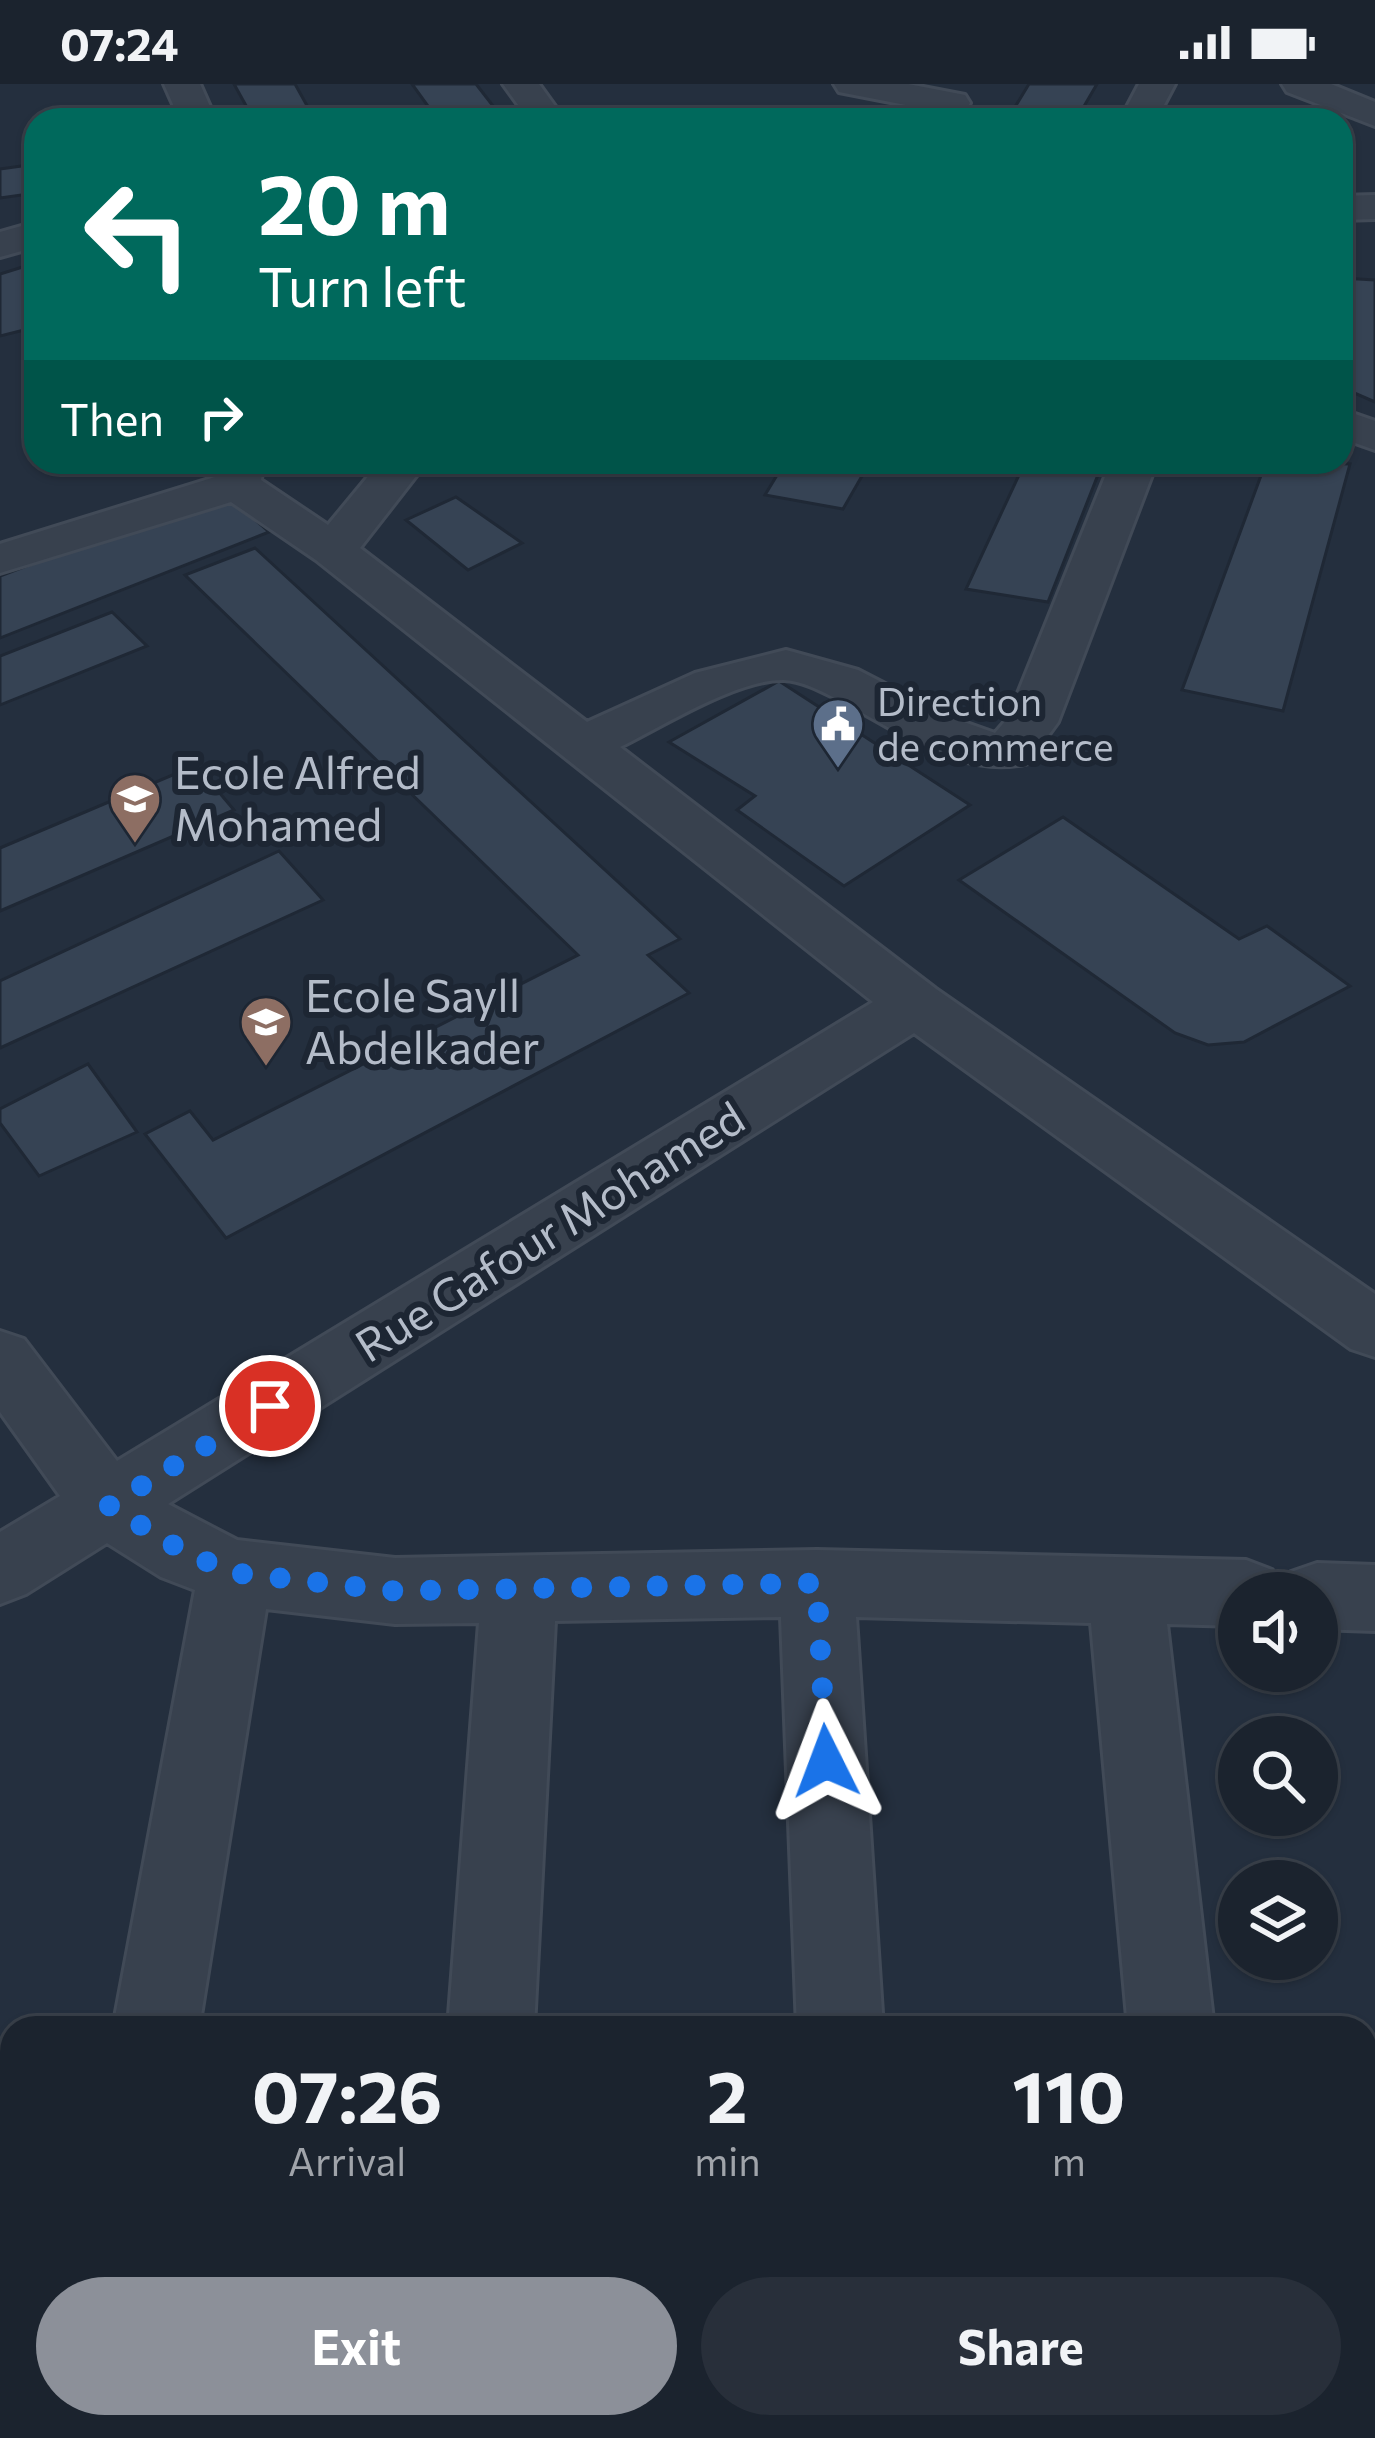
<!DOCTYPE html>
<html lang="en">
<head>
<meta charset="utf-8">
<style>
  body { margin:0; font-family:Commissioner,sans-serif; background:#282f3a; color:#f1f3f6; height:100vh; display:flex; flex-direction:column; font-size:45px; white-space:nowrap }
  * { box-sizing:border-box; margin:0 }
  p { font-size:39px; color:#a0a4aa }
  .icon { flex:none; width:66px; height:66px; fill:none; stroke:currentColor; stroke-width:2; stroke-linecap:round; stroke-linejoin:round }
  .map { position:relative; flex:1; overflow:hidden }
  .side { position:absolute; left:0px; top:1932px; width:1377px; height:423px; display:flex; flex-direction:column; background:#1b232e; border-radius:36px 36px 0 0; box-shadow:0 3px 9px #0004,0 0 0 3px #39404a }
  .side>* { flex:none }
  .banner { position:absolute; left:24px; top:24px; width:1329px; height:366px; border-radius:36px; box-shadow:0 3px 9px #0004,0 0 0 3px #39404a; background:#00695c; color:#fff; overflow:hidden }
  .controls { position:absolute; left:1218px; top:1488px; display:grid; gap:24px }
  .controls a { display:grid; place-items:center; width:120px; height:120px; border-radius:50%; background:#1b232e; box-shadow:0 3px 9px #0004,0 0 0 3px #39404a; font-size:60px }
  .pin { position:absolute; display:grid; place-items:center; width:102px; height:102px; color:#fff; margin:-51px; border:6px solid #fff; border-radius:50%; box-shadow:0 3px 12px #0007 }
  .me { position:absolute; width:132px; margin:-66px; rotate:357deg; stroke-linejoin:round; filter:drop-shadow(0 0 9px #0008) }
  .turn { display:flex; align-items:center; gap:42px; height:252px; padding:0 36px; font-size:54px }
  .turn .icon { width:156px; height:156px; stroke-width:2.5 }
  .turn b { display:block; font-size:84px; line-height:102px }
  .then { display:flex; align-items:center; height:114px; padding:0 36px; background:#0003; gap:24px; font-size:45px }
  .eta { display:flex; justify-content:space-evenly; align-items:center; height:204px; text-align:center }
  .eta b { font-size:72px; font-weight:700; line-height:84px }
  .cta { display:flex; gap:24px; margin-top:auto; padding:24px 36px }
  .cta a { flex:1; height:138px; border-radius:72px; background:#8c9099; color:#fff; font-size:48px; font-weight:700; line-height:138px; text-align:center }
  .cta a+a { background:#282f3a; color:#f1f3f6 }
  .status { display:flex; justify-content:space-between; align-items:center; height:84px; padding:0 60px; background:#1b232e; direction:ltr }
  .status svg { height:33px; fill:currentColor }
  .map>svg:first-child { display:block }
  .building { fill:#364354; stroke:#1f2835; stroke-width:3 }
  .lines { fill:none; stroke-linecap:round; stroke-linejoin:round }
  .minor-casing { stroke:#414a57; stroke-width:6 }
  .minor { fill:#38414e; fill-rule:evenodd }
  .route { stroke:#1a73e8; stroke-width:21; stroke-dasharray:0 37.8 }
  .labels { text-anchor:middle; stroke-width:12; stroke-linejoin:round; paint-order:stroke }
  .far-poi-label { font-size:39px; fill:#b4bcc9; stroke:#1d2633; text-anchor:start }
  .poi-label { font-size:45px; fill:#b4bcc9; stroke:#1d2633; text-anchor:start }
  .street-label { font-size:45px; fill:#b4bcc9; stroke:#1d2633 }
</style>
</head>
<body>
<div class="status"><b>07:24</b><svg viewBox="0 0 49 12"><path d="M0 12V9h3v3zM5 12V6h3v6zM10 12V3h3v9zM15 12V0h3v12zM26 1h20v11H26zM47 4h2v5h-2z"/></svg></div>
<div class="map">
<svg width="1375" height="2354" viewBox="0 0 1375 2354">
  <rect width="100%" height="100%" fill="#242f3e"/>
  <path class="building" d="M234,0H295L315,36H254Z
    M412,0H476L504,36H438Z
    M1029,0H1097L1076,36H1007Z
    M36,80V109L0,114V85Z
    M29,181L36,187V243L0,252V190Z
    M1341,194L1375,196V318L1341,303Z
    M785,378H870L843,425L765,411Z
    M1025,378H1103L1048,518L966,505Z
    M1266,378L1350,380L1283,627L1182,606Z
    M223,407L269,448L0,554V492Z
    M456,413L522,459L468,486L406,436Z
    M255,464L680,855L648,871L689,909L226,1154L145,1050L190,1027L213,1056L578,871L185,491Z
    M112,528L147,562L0,621V572Z
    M779,597L970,721L844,802L737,726L755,712L669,658Z
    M196,681L234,726L0,827V764Z
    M1063,733L1239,855L1267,842L1350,902L1244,958L1208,961L1175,949L959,796Z
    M279,767L323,816L0,964V897Z
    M88,980L137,1048L39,1092L0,1039V1025Z"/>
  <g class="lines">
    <g class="minor-casing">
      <path id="minor" d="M164,0H200L216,36H180Z
        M503,0H539L565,36H529Z
        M834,0H908L965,11L970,19L965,27L952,30L839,8Z
        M1139,0H1175L1156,36H1120Z
        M1282,0H1331L1375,18V42L1287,8Z
        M1375,111V135L1341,136V112Z
        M36,138V163L0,173V148Z
        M1341,325L1375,337V366L1341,354Z
        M217,378H263L261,396L328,441L380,378H427L360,464L587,638L695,589L786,566L858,586L947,632L995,649L1008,634L1111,378H1157L1058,638L1028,679C960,696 894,644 837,615C821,607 803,597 784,596C737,595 663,642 620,663L936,905L1375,1210V1273L1351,1265L914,949L168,1420L237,1456L395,1474L817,1466L1246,1476L1272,1486L1282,1507L1291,1488L1317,1479L1375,1481V1547L1317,1545V1509H1239V1542L1167,1540L1214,1944H1128L1091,1539L856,1533L883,1944H797L781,1533L555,1537L534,1944H448L479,1539L395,1540L266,1525L199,1944H113L195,1506L161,1493L107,1459L26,1510L0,1520V1448L60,1412L0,1328V1247L24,1255L117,1377L873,918L316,476L231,418L0,489V460L215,393Z
        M1365,2085L1375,2089V2179L1365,2175Z
        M0,2109H12V2201H0Z
        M32,2343H128L126,2354H30Z
        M414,2343H510L509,2354H413Z
        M805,2343H901V2354H805Z
        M1173,2343H1269L1271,2354H1175Z"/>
    </g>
    <use href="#minor" class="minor"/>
  </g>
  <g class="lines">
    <path class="route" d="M270,1322L109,1422L188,1470L235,1489L395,1507L817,1499L826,1677"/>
  </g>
  <defs>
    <g id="civic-pin" transform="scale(2.7)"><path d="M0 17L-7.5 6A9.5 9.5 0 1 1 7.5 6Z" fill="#5c6f8a" stroke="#1d2633"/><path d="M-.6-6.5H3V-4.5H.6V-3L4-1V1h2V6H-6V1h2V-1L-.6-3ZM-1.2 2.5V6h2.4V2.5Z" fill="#fff"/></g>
    <g id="school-pin" transform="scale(2.7)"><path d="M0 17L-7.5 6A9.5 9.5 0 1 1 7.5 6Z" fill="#8d6e63" stroke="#1d2633"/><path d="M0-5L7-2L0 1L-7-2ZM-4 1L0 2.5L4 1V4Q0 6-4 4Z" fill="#fff"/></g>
  </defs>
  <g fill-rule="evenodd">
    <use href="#civic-pin" x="838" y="640"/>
    <use href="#school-pin" x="135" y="715"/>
    <use href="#school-pin" x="266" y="938"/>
  </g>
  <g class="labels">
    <g class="far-poi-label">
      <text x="877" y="632">Direction<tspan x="877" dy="45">de commerce</tspan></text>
    </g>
    <g class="poi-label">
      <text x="174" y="705">Ecole Alfred<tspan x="174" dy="52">Mohamed</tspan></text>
      <text x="305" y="928">Ecole Sayll<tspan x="305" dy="52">Abdelkader</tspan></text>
    </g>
    <g class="street-label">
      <text transform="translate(550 1148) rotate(-32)" y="16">Rue Gafour Mohamed</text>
    </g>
  </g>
</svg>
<div class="controls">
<a><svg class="icon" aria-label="sound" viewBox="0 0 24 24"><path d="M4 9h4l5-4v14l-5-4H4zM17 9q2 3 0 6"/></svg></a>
<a><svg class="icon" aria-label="search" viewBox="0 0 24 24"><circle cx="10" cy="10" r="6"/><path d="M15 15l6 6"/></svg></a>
<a><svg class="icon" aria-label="layers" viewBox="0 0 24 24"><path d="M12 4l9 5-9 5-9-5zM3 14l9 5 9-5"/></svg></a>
</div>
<div class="pin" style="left:270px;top:1322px;background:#d93025"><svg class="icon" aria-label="arrive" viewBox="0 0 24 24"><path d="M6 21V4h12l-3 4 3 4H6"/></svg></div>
<svg class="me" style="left:826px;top:1677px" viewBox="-20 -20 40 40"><path d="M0-17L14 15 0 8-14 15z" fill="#1a73e8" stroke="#fff" stroke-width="4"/></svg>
<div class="banner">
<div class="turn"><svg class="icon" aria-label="left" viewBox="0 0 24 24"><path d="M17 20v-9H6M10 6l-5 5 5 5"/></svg><div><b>20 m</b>Turn left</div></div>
<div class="then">Then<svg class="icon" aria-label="right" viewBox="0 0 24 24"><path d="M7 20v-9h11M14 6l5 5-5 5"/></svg></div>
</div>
<section class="side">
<div class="eta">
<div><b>07:26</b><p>Arrival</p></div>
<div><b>2</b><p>min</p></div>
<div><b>110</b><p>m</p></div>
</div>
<div class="cta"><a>Exit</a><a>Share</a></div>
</section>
</div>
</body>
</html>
